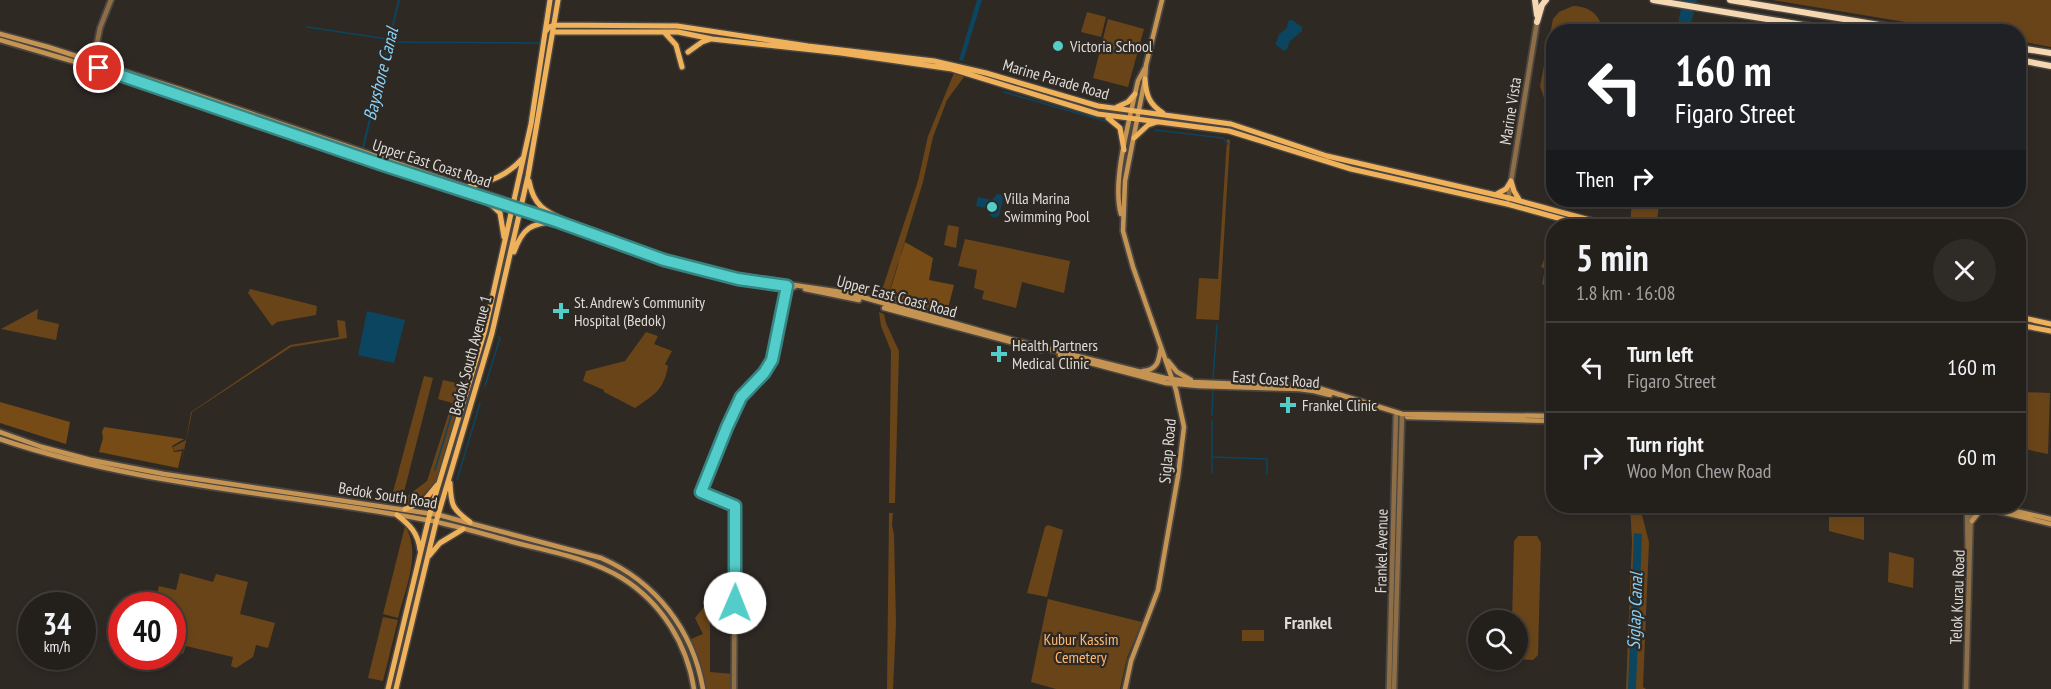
<!DOCTYPE html>
<html lang="en">
<head>
<meta charset="utf-8">
<style>
  body { margin:0; font-family:"PT Sans Narrow",sans-serif; background:#2f2c28; color:#f1f3f6; height:100vh; display:flex; flex-direction:column; font-size:22px; white-space:nowrap }
  * { box-sizing:border-box; margin:0 }
  p { font-size:20px; color:#a3a2a3 }
  .icon { flex:none; width:33px; height:33px; fill:none; stroke:currentColor; stroke-width:2; stroke-linecap:round; stroke-linejoin:round }
  .map { position:relative; flex:1; overflow:hidden }
  .panel { position:absolute; left:1546px; top:219px; width:480px; height:294px; display:flex; flex-direction:column; background:#231f1b; border-radius:24px; box-shadow:0 3px 9px #0003,0 0 0 2px #403d3a }
  .panel>* { flex:none }
  .hud { position:absolute; left:1546px; top:24px; width:480px; height:183px; border-radius:24px; box-shadow:0 3px 9px #0003,0 0 0 2px #403d3a; background:#202124; color:#fff; overflow:hidden }
  .controls { position:absolute; left:1468px; top:610px; display:grid; gap:12px }
  .controls a { display:grid; place-items:center; width:60px; height:60px; border-radius:50%; background:#231f1b; box-shadow:0 3px 9px #0003,0 0 0 2px #403d3a; font-size:30px }
  .speed { position:absolute; left:18px; top:592px; display:flex; gap:12px; font-size:30px; font-weight:700; text-align:center }
  .speed>* { display:grid; place-content:center; width:78px; height:78px; border-radius:50%; background:#231f1b; box-shadow:0 3px 9px #0003,0 0 0 2px #403d3a; line-height:1 }
  .speed small { font-size:15px; font-weight:400 }
  .speed .limit { border:9px solid #d22; background:#fff; color:#111 }
  .pin { position:absolute; display:grid; place-items:center; width:51px; height:51px; color:#fff; margin:-26px; border:3px solid #fff; border-radius:50%; box-shadow:0 2px 6px #0007 }
  .me { position:absolute; width:66px; margin:-33px; rotate:1deg; stroke-linejoin:round; filter:drop-shadow(0 0 4px #0008) }
  .turn { display:flex; align-items:center; gap:21px; height:126px; padding:0 30px; font-size:27px }
  .turn .icon { width:78px; height:78px; stroke-width:2.5 }
  .turn b { display:block; font-size:42px; line-height:51px }
  .then { display:flex; align-items:center; height:57px; padding:0 30px; background:#0003; gap:12px; font-size:22px }
  .round { display:grid; place-items:center; flex:none; width:63px; height:63px; border-radius:32px; background:#2f2c28 }
  .head { display:flex; align-items:center; justify-content:space-between; height:102px; padding:0 30px }
  h1 { font-size:36px; font-weight:700; line-height:45px }
  ul { padding:0; list-style:none }
  li { display:flex; align-items:center; gap:18px; height:90px; padding:0 30px; border-top:2px solid #403d3a }
  li div { flex:1 }
  li b { display:block; font-size:22px }
  li em { font-style:normal }
  .map>svg:first-child { display:block }
  .green { fill:#694419 }
  .forest { fill:#774b16 }
  .water { fill:#0c455f }
  .lines { fill:none; stroke-linecap:round; stroke-linejoin:round }
  .stream { stroke:#0c455f; stroke-width:1.5 }
  .tertiary-casing { stroke:#4b4641; stroke-width:8 }
  .secondary-casing { stroke:#4b4641; stroke-width:8 }
  .primary-casing { stroke:#4b4641; stroke-width:8 }
  .motorway-casing { stroke:#4b4641; stroke-width:9 }
  .tertiary { stroke:#8d6e47; stroke-width:4.5 }
  .secondary { stroke:#c59453; stroke-width:4.5 }
  .primary { stroke:#f0b15b; stroke-width:5 }
  .motorway { stroke:#f5d7b1; stroke-width:6 }
  .route-casing { stroke:#368583; stroke-width:15 }
  .route { stroke:#53cdc9; stroke-width:10 }
  .poi-dot { fill:#53cdc9; stroke:#2f2924; stroke-width:2 }
  .labels { text-anchor:middle; stroke-width:4.5; stroke-linejoin:round; paint-order:stroke }
  .poi-label { font-size:16px; fill:#dfdcd8; stroke:#2f2924; text-anchor:start }
  .street-label { font-size:16px; fill:#dfdcd8; stroke:#2f2924 }
  .park-label { font-size:16px; fill:#fdb871; stroke:#2f2924 }
  .water-label { font-size:18px; font-style:italic; fill:#88d3fd; stroke:#2f2924 }
  .neighbourhood-label { font-size:18px; font-weight:bold; fill:#dfdcd8; stroke:#2f2924 }
</style>
</head>
<body>
<div class="map">
<svg width="2051" height="689" viewBox="0 0 2051 689">
  <rect width="100%" height="100%" fill="#2f2924"/>
  <path class="green" d="M1772,0H2051V47L2019,41V32L1960,31Z
    M1573,6C1589,6 1601,15 1602,31L1554,32V109L1545,101L1540,86L1553,19L1559,12Z
    M1087,12L1106,17L1101,37L1081,32Z
    M1108,19L1144,29L1128,87L1093,78Z
    M954,73L964,77L947,100L933,137L923,182L901,254H903L902,263H898L887,299L880,296L918,181L928,136Z
    M1227,139L1230,140L1219,320L1196,319L1199,278L1218,279Z
    M1632,200H1660L1656,226H1630Z
    M948,225L959,227L956,248L944,245Z
    M965,239L1070,261L1064,293L1022,282L1016,308L982,299L984,291L974,288L977,270L958,266Z
    M1547,252L1554,254V290L1542,284L1545,269L1541,267Z
    M250,289L317,306L316,315L277,322L272,326L248,293Z
    M38,309L37,319L59,324L56,340L1,329Z
    M879,312L884,314L886,323L899,351L895,503H889L891,351L881,326Z
    M337,320L345,321L347,338L291,347L192,412L180,470L184,449L174,451L173,447L186,440L191,412L290,345L339,337Z
    M646,332L658,336L654,344L672,351L665,364L668,366C664,390 654,395 635,408L604,392V390L583,381L586,371L625,361Z
    M2019,335L2025,337L2024,392L2050,393L2048,454L2019,448Z
    M424,376L433,378L402,500L427,481L452,403L438,399L443,380L465,385L437,481L416,502L405,505L390,503Z
    M1630,506H1642V515L1649,542L1643,687L1646,689H1626L1632,541Z
    M889,513H893L892,525L894,535L896,623L893,689H887Z
    M1829,517H1864V540L1829,531Z
    M1048,525L1063,530L1047,597L1027,593L1045,527Z
    M405,526C422,553 405,589 398,618L383,614Z
    M1518,536H1537L1541,543L1538,655L1533,660L1518,659V621H1512L1514,541Z
    M1889,552L1914,558L1913,588L1888,582Z
    M180,573L213,582L216,574L248,582L240,614L275,623L268,648L256,645L253,657L236,668L231,666L233,657L186,646L183,654L173,651L172,606H154L159,586L176,590Z
    M710,591V672L734,674L733,689H705L700,665L691,639L703,634L695,618L707,603L704,599Z
    M1048,599L1142,622L1127,658L1120,689H1056L1031,682Z
    M383,617L398,620L383,681L368,678Z
    M1242,630H1264V641H1242Z"/>
  <path class="forest" d="M905,242L933,258L929,280L954,285L945,320L886,304Z
    M0,402L70,422L66,444L0,423Z
    M104,427L184,439L172,446L174,452L182,451L178,468L99,452L103,438L102,432Z"/>
  <path class="water" d="M398,0H400L364,148L362,147Z
    M977,0H982L963,61L959,60Z
    M1683,0H1697L1689,31L1676,32Z
    M1292,20L1302,27V31L1290,41L1287,49L1284,51L1275,44L1277,41L1279,34L1287,28L1288,21Z
    M997,194L1002,195L1003,200L999,216L994,218L990,215V209L976,206L978,197L992,200Z
    M367,311L405,320L394,363L358,355Z
    M1634,533L1642,534L1636,689H1628Z"/>
  <g class="lines">
    <path class="stream" d="M307,27L387,39L389,42L541,43
      M1004,92L1105,121
      M1155,130L1223,138L1228,144
      M1213,378L1217,325
      M485,386L500,338L498,337
      M1212,415L1213,390
      M1212,420V473
      M1213,457L1267,459V474
      M435,470L476,332
      M457,480L480,403"/>
    <g class="tertiary-casing">
      <path id="tertiary" d="M93,63L100,28L111,0
        M1508,200L1537,22
        M1967,506L1968,560
        M734,689L735,506L701,492L727,427L741,397L764,373L772,360L788,283
        M1389,689L1396,413
        M1394,689L1402,414
        M1966,689L1971,506"/>
    </g>
    <g class="secondary-casing">
      <path id="secondary" d="M0,34L48,47L179,89L552,216
        M0,40L113,73L337,150L583,231
        M1121,214C1112,184 1128,126 1135,94L1138,81L1145,68
        M568,222L629,246L689,265L747,278L848,293L1017,341L1165,378L1193,382L1315,387L1402,414L1554,416
        M596,237L631,250
        M681,266L749,281
        M770,284L794,287
        M805,289L859,300
        M884,308L1041,350
        M1060,355L1166,383L1199,386L1299,389L1314,391L1330,395
        M1168,361L1177,372L1191,380
        M1143,371C1158,370 1159,360 1161,347
        M1407,417L1554,421
        M0,432L42,447L91,460L164,474L439,515L601,558C656,582 693,630 703,689
        M0,439C138,486 284,493 427,520C454,525 480,533 506,540C545,551 588,557 622,578C662,603 687,644 694,689
        M1976,506L2051,524
        M1993,506L2051,519
        M1972,521L1979,512L1988,509
        M1125,689L1131,661L1158,590L1178,476L1184,427L1176,390L1133,267L1123,231L1125,181L1145,79L1146,65L1162,0"/>
    </g>
    <g class="primary-casing">
      <path id="primary" d="M546,31L549,27L554,25L677,26L808,46L934,61L986,73L1098,106L1231,124L1327,156L1509,198L1612,226
        M553,32H678L712,39L841,53L952,69L1098,114L1229,131L1351,169L1507,204L1587,226
        M664,32L676,45L682,67
        M688,52L702,42L711,39
        M1145,79C1146,95 1149,104 1163,113
        M1117,107L1128,102L1135,94
        M1108,118L1120,128L1124,150
        M1134,138L1148,125L1157,122
        M529,181C534,208 547,212 570,223
        M1511,181L1514,191L1520,201
        M468,187C491,181 507,176 523,158
        M1495,195L1506,189L1511,181
        M485,199L500,213L504,237
        M514,252C523,227 531,224 556,221
        M2019,317L2051,324
        M2019,325L2051,331
        M450,483C451,505 452,509 470,522
        M405,509L423,502L437,485
        M397,515C410,525 418,533 420,550
        M429,556L440,543L463,529
        M388,689L430,513L485,330L531,124L550,0
        M396,689L436,522L492,333L528,176L558,0"/>
    </g>
    <g class="motorway-casing">
      <path id="motorway" d="M1535,0L1537,15
        M1653,0L1845,32
        M1730,0L1921,32
        M1537,22L1542,5L1546,0
        M2019,48L2051,53
        M2019,60L2051,66"/>
    </g>
    <use href="#tertiary" class="tertiary"/>
    <use href="#secondary" class="secondary"/>
    <use href="#primary" class="primary"/>
    <use href="#motorway" class="motorway"/>
  </g>
  <g class="lines">
    <g class="route-casing">
      <path id="route" d="M99,68L383,165L556,221L664,260L738,279L787,286L772,360L764,373L741,397L727,427L701,492L735,506V603"/>
    </g>
    <use href="#route" class="route"/>
  </g>
  <g class="poi-dot">
    <circle cx="1058" cy="46" r="6"/>
    <circle cx="992" cy="207" r="6"/>
    <path d="M558 302h6v6h6v6h-6v6h-6v-6h-6v-6h6z"/>
    <path d="M996 345h6v6h6v6h-6v6h-6v-6h-6v-6h6z"/>
    <path d="M1285 396h6v6h6v6h-6v6h-6v-6h-6v-6h6z"/>
  </g>
  <g class="labels">
    <g class="poi-label">
      <text x="1070" y="52">Victoria School</text>
      <text x="1004" y="204">Villa Marina<tspan x="1004" dy="18">Swimming Pool</tspan></text>
      <text x="574" y="308">St. Andrew's Community<tspan x="574" dy="18">Hospital (Bedok)</tspan></text>
      <text x="1012" y="351">Health Partners<tspan x="1012" dy="18">Medical Clinic</tspan></text>
      <text x="1302" y="411">Frankel Clinic</text>
    </g>
    <g class="street-label">
      <text transform="translate(1056 79) rotate(16)" y="6">Marine Parade Road</text>
      <text transform="translate(1510 111) rotate(-81)" y="6">Marine Vista</text>
      <text transform="translate(432 163) rotate(18)" y="6">Upper East Coast Road</text>
      <text transform="translate(897 296) rotate(15)" y="6">Upper East Coast Road</text>
      <text transform="translate(470 355) rotate(-75)" y="6">Bedok South Avenue 1</text>
      <text transform="translate(1276 379) rotate(4)" y="6">East Coast Road</text>
      <text transform="translate(1167 451) rotate(-85)" y="6">Siglap Road</text>
      <text transform="translate(388 495) rotate(9)" y="6">Bedok South Road</text>
      <text transform="translate(1381 551) rotate(-89)" y="6">Frankel Avenue</text>
      <text transform="translate(1957 597) rotate(-88)" y="6">Telok Kurau Road</text>
    </g>
    <g class="park-label">
      <text x="1081" y="645">Kubur Kassim<tspan x="1081" dy="18">Cemetery</tspan></text>
    </g>
    <g class="water-label">
      <text transform="translate(381 74) rotate(-76)" y="6">Bayshore Canal</text>
      <text transform="translate(1635 611) rotate(-88)" y="6">Siglap Canal</text>
    </g>
    <g class="neighbourhood-label">
      <text x="1308" y="629">Frankel</text>
    </g>
  </g>
</svg>
<div class="controls">
<a><svg class="icon" aria-label="search" viewBox="0 0 24 24"><circle cx="10" cy="10" r="6"/><path d="M15 15l6 6"/></svg></a>
</div>
<div class="speed"><div>34<small>km/h</small></div><div class="limit">40</div></div>
<div class="pin" style="left:99px;top:68px;background:#d93025"><svg class="icon" aria-label="arrive" viewBox="0 0 24 24"><path d="M6 21V4h12l-3 4 3 4H6"/></svg></div>
<svg class="me" style="left:735px;top:603px" viewBox="-20 -20 40 40"><circle r="19" fill="#fff"/><path d="M0-13L10 11 0 6-10 11z" fill="#53cdc9"/></svg>
<div class="hud">
<div class="turn"><svg class="icon" aria-label="left" viewBox="0 0 24 24"><path d="M17 20v-9H6M10 6l-5 5 5 5"/></svg><div><b>160 m</b>Figaro Street</div></div>
<div class="then">Then<svg class="icon" aria-label="right" viewBox="0 0 24 24"><path d="M7 20v-9h11M14 6l5 5-5 5"/></svg></div>
</div>
<section class="panel">
<div class="head"><div><h1>5 min</h1><p>1.8 km · 16:08</p></div><a class="round"><svg class="icon" aria-label="close" viewBox="0 0 24 24"><path d="M6 6l12 12M18 6L6 18"/></svg></a></div>
<ul>
<li><svg class="icon" aria-label="left" viewBox="0 0 24 24"><path d="M17 20v-9H6M10 6l-5 5 5 5"/></svg><div><b>Turn left</b><p>Figaro Street</p></div><em>160 m</em></li>
<li><svg class="icon" aria-label="right" viewBox="0 0 24 24"><path d="M7 20v-9h11M14 6l5 5-5 5"/></svg><div><b>Turn right</b><p>Woo Mon Chew Road</p></div><em>60 m</em></li>
</ul>
</section>
</div>
</body>
</html>
